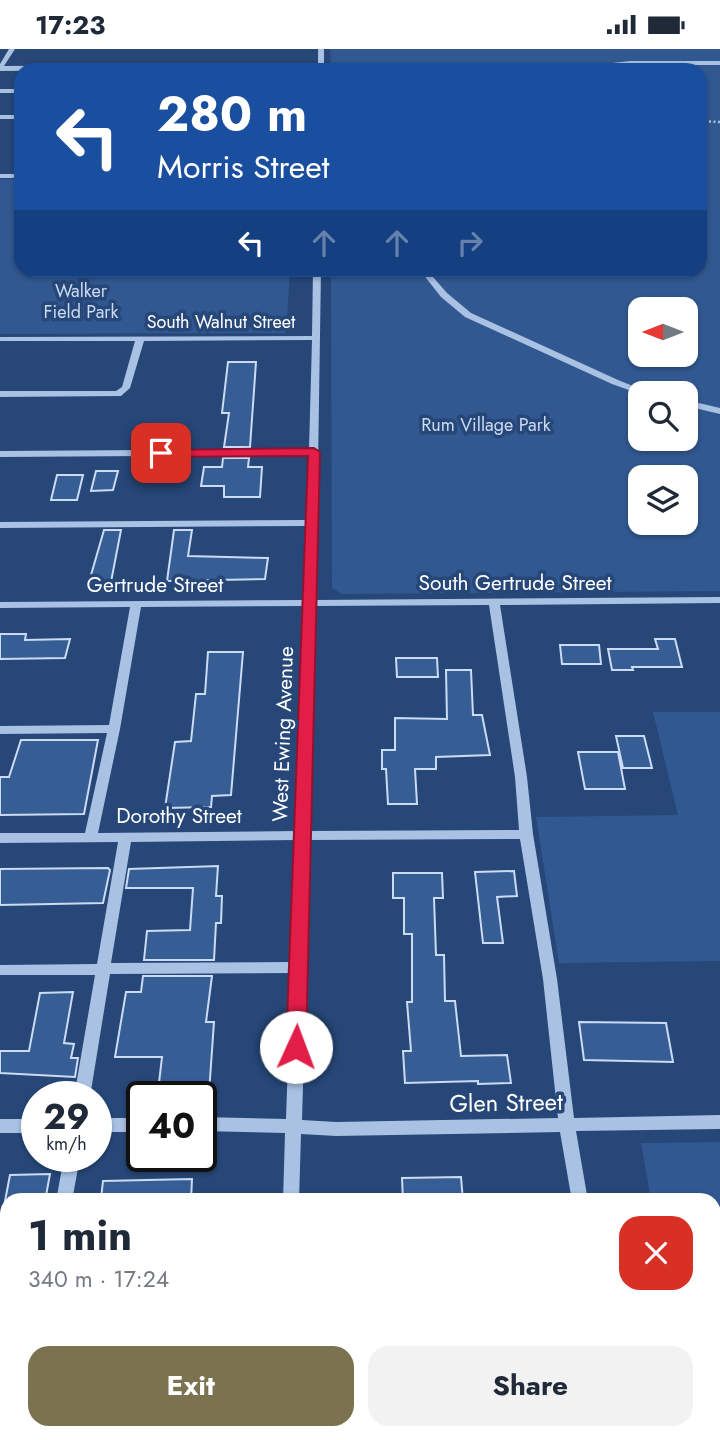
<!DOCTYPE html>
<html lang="en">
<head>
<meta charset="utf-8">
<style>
  body { margin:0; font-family:Jost,sans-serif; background:#f2f2f3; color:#1f2937; height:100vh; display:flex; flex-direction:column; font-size:26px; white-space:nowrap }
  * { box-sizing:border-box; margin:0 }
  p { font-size:23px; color:#747a83 }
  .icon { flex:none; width:38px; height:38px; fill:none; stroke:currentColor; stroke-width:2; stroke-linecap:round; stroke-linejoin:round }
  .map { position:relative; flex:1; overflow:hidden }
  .side { position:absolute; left:0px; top:1144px; width:721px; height:247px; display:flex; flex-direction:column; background:#fff; border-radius:21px 21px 0 0; box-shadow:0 2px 5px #0004 }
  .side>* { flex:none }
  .banner { position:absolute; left:14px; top:14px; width:693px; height:214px; border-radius:21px; box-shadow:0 2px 5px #0004; background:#1a4fa0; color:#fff; overflow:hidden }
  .needle { width:46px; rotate:270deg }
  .fabs { position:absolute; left:628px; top:248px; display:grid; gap:14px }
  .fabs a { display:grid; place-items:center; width:70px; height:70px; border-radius:14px; background:#fff; box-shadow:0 2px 5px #0004; font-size:35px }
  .speed { position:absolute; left:21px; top:1032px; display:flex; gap:14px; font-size:35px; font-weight:700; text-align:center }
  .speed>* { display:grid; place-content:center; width:91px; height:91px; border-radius:50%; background:#fff; box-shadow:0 2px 5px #0004; line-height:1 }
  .speed small { font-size:18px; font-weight:400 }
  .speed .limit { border:4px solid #111; border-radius:10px; background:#fff; color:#111 }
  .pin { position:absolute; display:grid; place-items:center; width:60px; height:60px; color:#fff; margin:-30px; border-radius:14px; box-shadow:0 4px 10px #0006 }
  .me { position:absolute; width:77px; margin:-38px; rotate:2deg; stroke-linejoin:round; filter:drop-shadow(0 0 5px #0008) }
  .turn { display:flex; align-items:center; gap:24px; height:147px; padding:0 28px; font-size:32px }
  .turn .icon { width:91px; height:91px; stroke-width:2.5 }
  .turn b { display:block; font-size:49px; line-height:60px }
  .lanes { display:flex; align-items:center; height:66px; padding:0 28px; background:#0003; justify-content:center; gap:35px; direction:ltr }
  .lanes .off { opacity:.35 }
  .round { display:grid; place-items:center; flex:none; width:74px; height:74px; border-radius:21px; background:#f2f2f3 }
  .overview { display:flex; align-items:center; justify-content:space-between; height:119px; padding:0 28px }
  h1 { font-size:42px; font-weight:700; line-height:52px }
  .button { display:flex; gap:14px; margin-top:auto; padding:14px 28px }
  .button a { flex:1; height:80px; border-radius:21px; background:#7b7250; color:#fff; font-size:28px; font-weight:700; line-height:80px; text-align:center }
  .button a+a { background:#f2f2f3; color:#1f2937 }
  .status { display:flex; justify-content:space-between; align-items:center; height:49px; padding:0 35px; background:#fff; direction:ltr }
  .status svg { height:19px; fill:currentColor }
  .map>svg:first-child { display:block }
  .green { fill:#315890; fill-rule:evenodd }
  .building { fill:#375d95; stroke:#cbdbf3; stroke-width:2 }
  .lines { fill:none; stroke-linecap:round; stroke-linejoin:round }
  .path { stroke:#a9c1e3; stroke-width:2.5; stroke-dasharray:2 2.5; stroke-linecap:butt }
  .minor { fill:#a9c1e3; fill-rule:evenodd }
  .route { fill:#e11d48; stroke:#92132f; stroke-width:2 }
  .labels { text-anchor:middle; stroke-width:7; stroke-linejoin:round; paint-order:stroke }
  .far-park-label { font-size:18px; fill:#cbdbf3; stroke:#264778 }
  .far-street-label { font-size:18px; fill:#fff; stroke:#264778 }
  .street-label { font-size:21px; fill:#fff; stroke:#264778 }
  .near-street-label { font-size:24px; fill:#fff; stroke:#264778 }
</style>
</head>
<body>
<div class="status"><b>17:23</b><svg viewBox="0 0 49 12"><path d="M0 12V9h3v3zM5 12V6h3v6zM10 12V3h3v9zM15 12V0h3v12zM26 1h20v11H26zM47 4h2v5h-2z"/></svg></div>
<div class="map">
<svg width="720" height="1391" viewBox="0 0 720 1391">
  <rect width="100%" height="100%" fill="#264778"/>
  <path class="green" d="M330,0H720V542L342,545L332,539L331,221L700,220V21H331ZM640,261H686V306H640ZM640,345H686V390H640ZM640,429H686V474H640Z
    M0,130H21V220L290,221L286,284L0,285Z
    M653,663H720V912L559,914L536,768L678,766Z
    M720,1093V1391H692L691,1384H714V1152L651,1151L641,1094Z"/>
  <path class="building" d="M228,313H256L250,398H224L229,364H222Z
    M223,409H249L248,418H262L260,448H224V437H201L204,418H222Z
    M96,422H118L113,441L91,442Z
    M57,426H83L77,451H51Z
    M104,481H121L111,533H89Z
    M174,481H192L188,507L268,509L265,530L167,532Z
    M0,585H26L25,591L70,590L65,609L0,610Z
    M655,590H675L682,618H632L633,621H612L608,600H658Z
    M560,596H599L601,615H562Z
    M208,603H243L231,746L212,747L211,758L165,759L175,693L191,692L196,645H205Z
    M396,609H437L438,628H397Z
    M446,621H471L473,666H482L490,706L436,708V720H415L417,755H388L386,720H382V701H395V669L447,670Z
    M616,687H644L652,719H623Z
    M21,691H98L84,765L0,766V728H9Z
    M578,703H618L625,740H585Z
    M218,817L216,847H222L221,874H216L214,911H144L147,882L190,881L193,839H126L129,820Z
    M108,819L110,821L103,854L0,856V820Z
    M514,822L517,847L497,848L503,894H483L475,823Z
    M393,824H442L443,849H434L436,906H444L445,952H455L461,1007L507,1006L511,1034L478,1035V1032L405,1034L403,1002H411L407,953H412V885H404V849H393Z
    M143,927H212L206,973H214L209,1044H174L175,1033L159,1034L162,1008H115L126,943H141Z
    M73,943L64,994L74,995L71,1009H78L75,1028L0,1024V1002H29L40,944Z
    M579,973L666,974L673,1013L584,1011Z
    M50,1125L45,1152H5L10,1126Z
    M461,1128L463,1152H403L402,1129Z
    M192,1130L191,1152L101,1150L103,1132Z"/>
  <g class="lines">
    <path class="path" d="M700,72L720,73"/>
    <path class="minor" d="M9,0H15L4,17L318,15V0H324V21H318V19L0,22V15Z
      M630,12H720V16H630L550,21Z
      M0,40H21V44H0Z
      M0,66H21V70H0Z
      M0,125H21V129H0Z
      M313,220H321L316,551L720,548V554L500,556L527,728L533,785L557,930L574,1069L720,1066V1080L576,1082L588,1152H572L560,1083L336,1087L301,1085L299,1152H283L285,1084L201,1082V1068L286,1070L291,924L110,925L90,1048H74L95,926H0V916L97,915L118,793L0,794V784H85L107,684L0,685V677L109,676L130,558L0,559V553L306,551L307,477L0,479V473L307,471L309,406L0,408V402L309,400L312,291L144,292L130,339L121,347L0,348V342H116L122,338L135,292H0V288L312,287ZM489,556L515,728L519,781L310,782L316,557ZM305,557L297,782L98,784L120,680L141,558ZM520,790L543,930L558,1069L336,1073L302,1071L310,791ZM296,791L292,913L111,914L131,793Z
      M419,220H426L447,244L471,264L618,331L653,345H640L612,335L465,268L441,248Z
      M686,351L720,359V365L686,357Z
      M96,1069H142V1083H96Z
      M0,1070H37V1084H0Z
      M64,1108H80L72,1152H56Z
      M0,1263H7V1279H0Z
      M16,1384H35L34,1391H14Z
      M274,1384H294V1391H274Z
      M598,1384H617L618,1391H598Z"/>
  </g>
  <path class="route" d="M314,399L320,403L306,998L303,1003L296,1005L289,1003L286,998L308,407L161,408L155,404L161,401Z"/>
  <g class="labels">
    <g class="far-park-label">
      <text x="81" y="248">Walker<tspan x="81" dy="21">Field Park</tspan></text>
      <text x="486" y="382">Rum Village Park</text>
    </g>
    <g class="far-street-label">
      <text x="221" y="279">South Walnut Street</text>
    </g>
    <g class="street-label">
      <text x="515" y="541">South Gertrude Street</text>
      <text x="155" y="543">Gertrude Street</text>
      <text transform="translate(283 685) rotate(-88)" y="7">West Ewing Avenue</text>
      <text x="179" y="774">Dorothy Street</text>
    </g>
    <g class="near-street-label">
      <text transform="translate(506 1054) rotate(-1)" y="8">Glen Street</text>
    </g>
  </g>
</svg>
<div class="fabs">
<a><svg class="needle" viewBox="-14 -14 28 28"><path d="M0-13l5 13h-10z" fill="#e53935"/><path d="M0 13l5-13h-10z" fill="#747a83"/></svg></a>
<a><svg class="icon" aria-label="search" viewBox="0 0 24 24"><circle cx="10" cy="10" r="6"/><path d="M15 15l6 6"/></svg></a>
<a><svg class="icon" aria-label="layers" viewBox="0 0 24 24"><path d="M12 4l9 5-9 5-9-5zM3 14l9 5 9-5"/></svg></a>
</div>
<div class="speed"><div>29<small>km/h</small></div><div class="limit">40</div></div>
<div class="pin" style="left:161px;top:404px;background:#d93025"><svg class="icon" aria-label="arrive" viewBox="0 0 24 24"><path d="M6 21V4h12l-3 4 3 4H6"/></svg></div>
<svg class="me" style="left:296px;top:998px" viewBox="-20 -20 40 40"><circle r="19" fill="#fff"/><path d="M0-13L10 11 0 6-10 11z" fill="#e11d48"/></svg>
<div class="banner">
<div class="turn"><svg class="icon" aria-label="left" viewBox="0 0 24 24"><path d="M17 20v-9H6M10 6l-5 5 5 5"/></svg><div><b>280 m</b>Morris Street</div></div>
<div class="lanes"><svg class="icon" aria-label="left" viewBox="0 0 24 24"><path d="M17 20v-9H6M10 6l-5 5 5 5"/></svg><svg class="icon off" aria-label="ahead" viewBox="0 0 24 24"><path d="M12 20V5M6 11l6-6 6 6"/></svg><svg class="icon off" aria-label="ahead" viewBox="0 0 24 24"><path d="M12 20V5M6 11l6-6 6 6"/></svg><svg class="icon off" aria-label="right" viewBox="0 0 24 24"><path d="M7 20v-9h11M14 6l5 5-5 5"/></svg></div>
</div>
<section class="side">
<div class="overview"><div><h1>1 min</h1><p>340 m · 17:24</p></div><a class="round" style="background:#d93025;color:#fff"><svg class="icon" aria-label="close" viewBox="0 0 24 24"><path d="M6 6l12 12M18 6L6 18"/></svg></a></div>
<div class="button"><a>Exit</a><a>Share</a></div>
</section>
</div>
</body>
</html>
